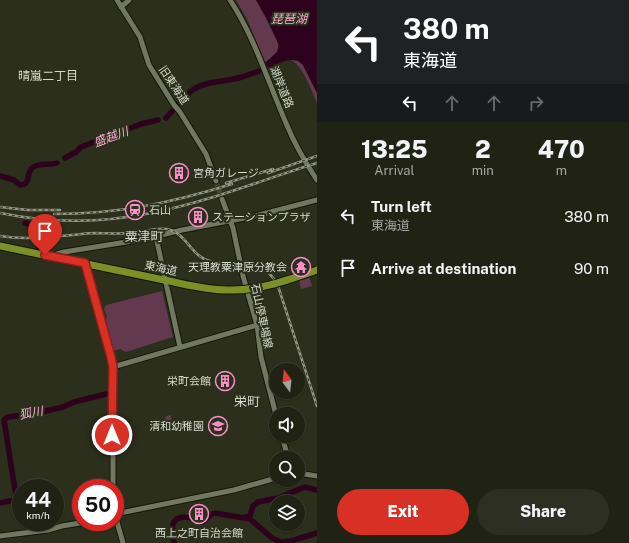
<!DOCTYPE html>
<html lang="en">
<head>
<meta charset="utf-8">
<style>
  body { margin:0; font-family:"Public Sans","Noto Sans JP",sans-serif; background:#2d2f22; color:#f1f3f6; height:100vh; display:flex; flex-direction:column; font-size:15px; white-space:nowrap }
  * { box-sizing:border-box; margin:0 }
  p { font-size:13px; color:#a2a4a0 }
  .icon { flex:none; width:22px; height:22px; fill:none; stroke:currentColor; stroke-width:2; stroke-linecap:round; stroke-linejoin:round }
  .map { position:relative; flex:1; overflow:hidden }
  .side { display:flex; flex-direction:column; background:#202314; width:312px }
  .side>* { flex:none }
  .top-card { background:#202124; color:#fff; overflow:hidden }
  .needle { width:26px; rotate:345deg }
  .controls { position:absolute; left:269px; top:363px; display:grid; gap:8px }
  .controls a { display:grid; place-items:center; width:36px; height:36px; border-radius:50%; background:#202314; box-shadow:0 1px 3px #0004,0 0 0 1px #3d4034; font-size:20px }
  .speed { position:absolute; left:12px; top:479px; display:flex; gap:8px; font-size:20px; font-weight:700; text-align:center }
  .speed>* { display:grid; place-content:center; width:52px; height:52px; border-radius:50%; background:#202314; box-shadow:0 1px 3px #0004,0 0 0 1px #3d4034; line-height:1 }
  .speed small { font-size:10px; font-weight:400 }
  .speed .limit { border:6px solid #d22; background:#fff; color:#111 }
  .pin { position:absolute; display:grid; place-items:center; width:34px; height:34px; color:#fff; margin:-41px -17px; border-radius:50% 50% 50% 0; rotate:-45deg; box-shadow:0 0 4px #0007 }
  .pin .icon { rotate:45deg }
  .me { position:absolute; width:44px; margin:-22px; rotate:0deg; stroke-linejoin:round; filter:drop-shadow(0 0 3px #0008) }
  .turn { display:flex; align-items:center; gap:14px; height:84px; padding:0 20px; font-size:18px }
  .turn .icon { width:52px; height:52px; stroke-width:2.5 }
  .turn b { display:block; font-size:28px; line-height:34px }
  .lanes { display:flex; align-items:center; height:38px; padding:0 20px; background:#0003; justify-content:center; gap:20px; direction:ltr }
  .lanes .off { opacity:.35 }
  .eta { display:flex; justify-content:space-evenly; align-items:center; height:68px; text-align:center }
  .eta b { font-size:24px; font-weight:800; line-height:28px }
  .cta { display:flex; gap:8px; margin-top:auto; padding:8px 20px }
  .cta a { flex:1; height:46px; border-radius:24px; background:#d93025; color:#fff; font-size:16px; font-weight:800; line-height:46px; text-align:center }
  .cta a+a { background:#2d2f22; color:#f1f3f6 }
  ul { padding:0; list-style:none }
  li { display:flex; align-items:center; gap:12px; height:52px; padding:0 20px }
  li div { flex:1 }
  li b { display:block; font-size:15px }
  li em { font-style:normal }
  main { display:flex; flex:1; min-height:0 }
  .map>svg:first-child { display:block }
  .green { fill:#62394f }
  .water { fill:#2c021c }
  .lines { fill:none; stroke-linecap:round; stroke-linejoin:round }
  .river { stroke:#2c021c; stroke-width:5.5 }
  .secondary-tunnel { stroke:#454936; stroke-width:5; stroke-dasharray:5 2.5; stroke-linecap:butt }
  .secondary-casing { stroke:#131705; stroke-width:7 }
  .highway-casing { stroke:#131705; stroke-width:9 }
  .secondary { stroke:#717761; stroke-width:5 }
  .highway { stroke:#7d9028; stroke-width:7 }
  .rail-casing { stroke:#949889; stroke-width:2.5 }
  .rail { stroke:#2b2f1b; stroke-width:1; stroke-dasharray:3; stroke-linecap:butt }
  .highway-bridge-casing { stroke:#131705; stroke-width:9; stroke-linecap:butt }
  .highway-bridge { stroke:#7d9028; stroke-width:7 }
  .route-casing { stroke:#8d1f18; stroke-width:10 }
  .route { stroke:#d93025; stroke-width:7 }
  .labels { text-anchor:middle; stroke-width:4; stroke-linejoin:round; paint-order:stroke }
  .street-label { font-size:11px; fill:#d6dacd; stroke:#2b2f1b }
  .poi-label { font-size:11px; fill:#d6dacd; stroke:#2b2f1b; text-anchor:start }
  .water-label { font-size:12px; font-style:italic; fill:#fdacd6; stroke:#2b2f1b }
  .neighbourhood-label { font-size:12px; fill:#d6dacd; stroke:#2b2f1b }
  .quarter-label { font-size:13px; fill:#d6dacd; stroke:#2b2f1b }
</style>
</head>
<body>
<main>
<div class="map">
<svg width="317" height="543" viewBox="0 0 317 543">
  <rect width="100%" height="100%" fill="#2b2f1b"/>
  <path class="green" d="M236,0H256C261,7 281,41 278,49C277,54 269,59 265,63L247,19Z
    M293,59L300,61L303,65L317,93V103C312,92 302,63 290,60Z
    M309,276L312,286L301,289L299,279Z
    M162,291L173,337L126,352L120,349L114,351L105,318L107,317L104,309L106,305Z
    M170,415L171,416L172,429H168L165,417Z"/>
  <path class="water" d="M256,0H317V93L303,65C293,54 279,64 268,68L265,63L277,52L279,45L266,18Z"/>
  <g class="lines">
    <path class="river" d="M178,104C200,77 213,85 242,77C248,75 254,73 259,71
      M166,118L175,108
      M65,158L76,152L81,147L141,124L158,120
      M0,176L14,180L20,185C32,184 25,175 32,168C38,162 49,166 57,163
      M25,223L32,225L39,248
      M0,503L14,500L16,496L4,420L8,417L33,414L63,407L74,402L106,394
      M245,517L250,516L253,506L258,502L278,498L305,487L317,490
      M174,543C174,537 171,529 173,524C177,513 195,518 202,522L212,514L215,513L250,519L272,538L281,542L291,541L317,533"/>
    <path class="secondary-tunnel" d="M216,181L222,199"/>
    <g class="secondary-casing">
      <path id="secondary" d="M117,0L140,37L149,65L174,105L180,112L206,154L216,181
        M230,0C255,38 268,82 286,123C294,143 305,162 317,180
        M121,7L129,0
        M222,199L233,228L243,276L257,325L261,357L276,415
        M156,237L180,347
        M53,257L57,254L64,252L145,239L182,230L255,216L317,200
        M85,263L111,357L113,367V488
        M113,367L257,325
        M282,436L288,458
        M298,473L317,476
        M115,514L234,490L276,478
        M115,515L123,543
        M0,536L48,530L62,526L86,522"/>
    </g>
    <g class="highway-casing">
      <path id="highway" d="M0,246L169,281"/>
    </g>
    <use href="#secondary" class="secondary"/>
    <use href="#highway" class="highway"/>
    <g class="rail-casing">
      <path id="rail" d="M268,173L317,156
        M226,183L273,169
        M0,207L28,210H60
        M0,213C49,223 102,223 151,213C208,202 262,180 317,163
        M54,214C118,214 171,203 232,184
        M0,236C31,241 63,235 94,233C107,233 119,234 131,233C143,232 156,227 167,229C187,233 191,257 210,261C235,268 264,256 278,286L317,406"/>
    </g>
    <use href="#rail" class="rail"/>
    <g class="highway-bridge-casing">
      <path id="highway-bridge" d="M169,281C188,285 207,290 227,290C259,291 288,280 317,270"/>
    </g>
    <use href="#highway-bridge" class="highway-bridge"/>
  </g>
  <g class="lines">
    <g class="route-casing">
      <path id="route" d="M45,255L85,263L111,357L113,367L112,435"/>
    </g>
    <use href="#route" class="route"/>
  </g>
  <defs>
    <g id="building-ring" transform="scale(1)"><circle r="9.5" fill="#2b2f1b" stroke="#f98fc9" stroke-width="1.5"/><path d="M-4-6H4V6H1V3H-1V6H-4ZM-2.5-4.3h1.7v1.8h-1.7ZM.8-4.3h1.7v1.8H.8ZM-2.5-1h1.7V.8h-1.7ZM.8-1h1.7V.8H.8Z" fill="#f98fc9"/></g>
    <g id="station-ring" transform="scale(1)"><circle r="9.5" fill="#2b2f1b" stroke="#f98fc9" stroke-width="1.5"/><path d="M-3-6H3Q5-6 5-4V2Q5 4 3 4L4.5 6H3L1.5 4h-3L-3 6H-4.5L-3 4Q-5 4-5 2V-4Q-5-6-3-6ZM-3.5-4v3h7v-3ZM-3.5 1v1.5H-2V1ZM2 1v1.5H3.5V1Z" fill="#f98fc9"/></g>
    <g id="temple-ring" transform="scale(1)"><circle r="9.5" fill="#2b2f1b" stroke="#f98fc9" stroke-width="1.5"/><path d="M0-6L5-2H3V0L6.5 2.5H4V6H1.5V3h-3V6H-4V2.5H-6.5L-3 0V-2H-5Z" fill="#f98fc9"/></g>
    <g id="school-ring" transform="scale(1)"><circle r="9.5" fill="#2b2f1b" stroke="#f98fc9" stroke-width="1.5"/><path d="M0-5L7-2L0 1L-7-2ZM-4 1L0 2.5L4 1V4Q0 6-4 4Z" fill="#f98fc9"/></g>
  </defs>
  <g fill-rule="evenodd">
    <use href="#building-ring" x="179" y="173"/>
    <use href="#station-ring" x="135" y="210"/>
    <use href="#building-ring" x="198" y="217"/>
    <use href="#temple-ring" x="301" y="267"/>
    <use href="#building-ring" x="225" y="381"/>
    <use href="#school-ring" x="218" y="426"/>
    <use href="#building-ring" x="199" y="514"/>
  </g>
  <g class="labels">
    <g class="street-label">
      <text transform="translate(174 85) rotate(56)" y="4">旧東海道</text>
      <text transform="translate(282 87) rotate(68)" y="4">湖岸道路</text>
      <text transform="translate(161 268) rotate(12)" y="4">東海道</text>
      <text transform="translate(262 316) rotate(78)" y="4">石山停車場線</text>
    </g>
    <g class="poi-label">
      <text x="193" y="177">宮角ガレージ</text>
      <text x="149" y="214">石山</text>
      <text x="212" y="221">ステーションプラザ</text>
      <text x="287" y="271" text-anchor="end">天理教粟津原分教会</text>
      <text x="211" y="385" text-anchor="end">栄町会館</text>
      <text x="204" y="430" text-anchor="end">清和幼稚園</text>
      <text x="199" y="537" text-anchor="middle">西上之町自治会館</text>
    </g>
    <g class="water-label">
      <text x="289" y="23">琵琶湖</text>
      <text transform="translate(111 137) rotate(-20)" y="4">盛越川</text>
      <text transform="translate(31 413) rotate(-10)" y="4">狐川</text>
    </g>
    <g class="neighbourhood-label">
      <text x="48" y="80">晴嵐二丁目</text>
    </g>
    <g class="quarter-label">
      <text x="144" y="241">粟津町</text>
      <text x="247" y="406">栄町</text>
    </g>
  </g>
</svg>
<div class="controls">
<a><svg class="needle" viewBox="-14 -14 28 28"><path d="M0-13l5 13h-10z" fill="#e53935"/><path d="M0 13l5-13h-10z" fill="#a2a4a0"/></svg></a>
<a><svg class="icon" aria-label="sound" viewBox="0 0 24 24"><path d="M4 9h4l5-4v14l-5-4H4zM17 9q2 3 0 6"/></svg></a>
<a><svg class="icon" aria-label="search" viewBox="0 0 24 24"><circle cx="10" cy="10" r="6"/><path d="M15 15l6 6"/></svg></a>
<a><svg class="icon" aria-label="layers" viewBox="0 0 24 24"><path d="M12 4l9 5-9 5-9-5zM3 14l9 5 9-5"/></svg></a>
</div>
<div class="speed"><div>44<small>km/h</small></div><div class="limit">50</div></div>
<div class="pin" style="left:45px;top:255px;background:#d93025"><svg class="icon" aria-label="arrive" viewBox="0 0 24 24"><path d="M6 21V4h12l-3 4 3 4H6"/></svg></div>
<svg class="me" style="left:112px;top:435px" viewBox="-20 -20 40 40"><circle r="17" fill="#d93025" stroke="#fff" stroke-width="3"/><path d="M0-11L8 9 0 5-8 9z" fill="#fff"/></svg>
</div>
<section class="side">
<div class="top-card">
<div class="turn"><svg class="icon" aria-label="left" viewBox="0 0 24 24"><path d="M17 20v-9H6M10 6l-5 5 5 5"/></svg><div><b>380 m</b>東海道</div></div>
<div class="lanes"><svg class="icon" aria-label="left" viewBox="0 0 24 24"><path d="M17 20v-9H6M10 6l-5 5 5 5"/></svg><svg class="icon off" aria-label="ahead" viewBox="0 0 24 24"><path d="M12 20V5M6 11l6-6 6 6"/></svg><svg class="icon off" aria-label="ahead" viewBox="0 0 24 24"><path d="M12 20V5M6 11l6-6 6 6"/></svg><svg class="icon off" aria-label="right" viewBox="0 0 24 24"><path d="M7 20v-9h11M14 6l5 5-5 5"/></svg></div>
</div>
<div class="eta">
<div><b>13:25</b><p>Arrival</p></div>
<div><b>2</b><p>min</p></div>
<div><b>470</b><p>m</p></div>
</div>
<ul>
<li><svg class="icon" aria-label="left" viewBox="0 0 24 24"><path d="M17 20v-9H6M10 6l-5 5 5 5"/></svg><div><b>Turn left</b><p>東海道</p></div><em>380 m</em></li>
<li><svg class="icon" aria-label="arrive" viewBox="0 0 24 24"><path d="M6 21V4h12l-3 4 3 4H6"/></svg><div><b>Arrive at destination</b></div><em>90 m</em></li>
</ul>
<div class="cta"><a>Exit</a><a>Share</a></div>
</section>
</main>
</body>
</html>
